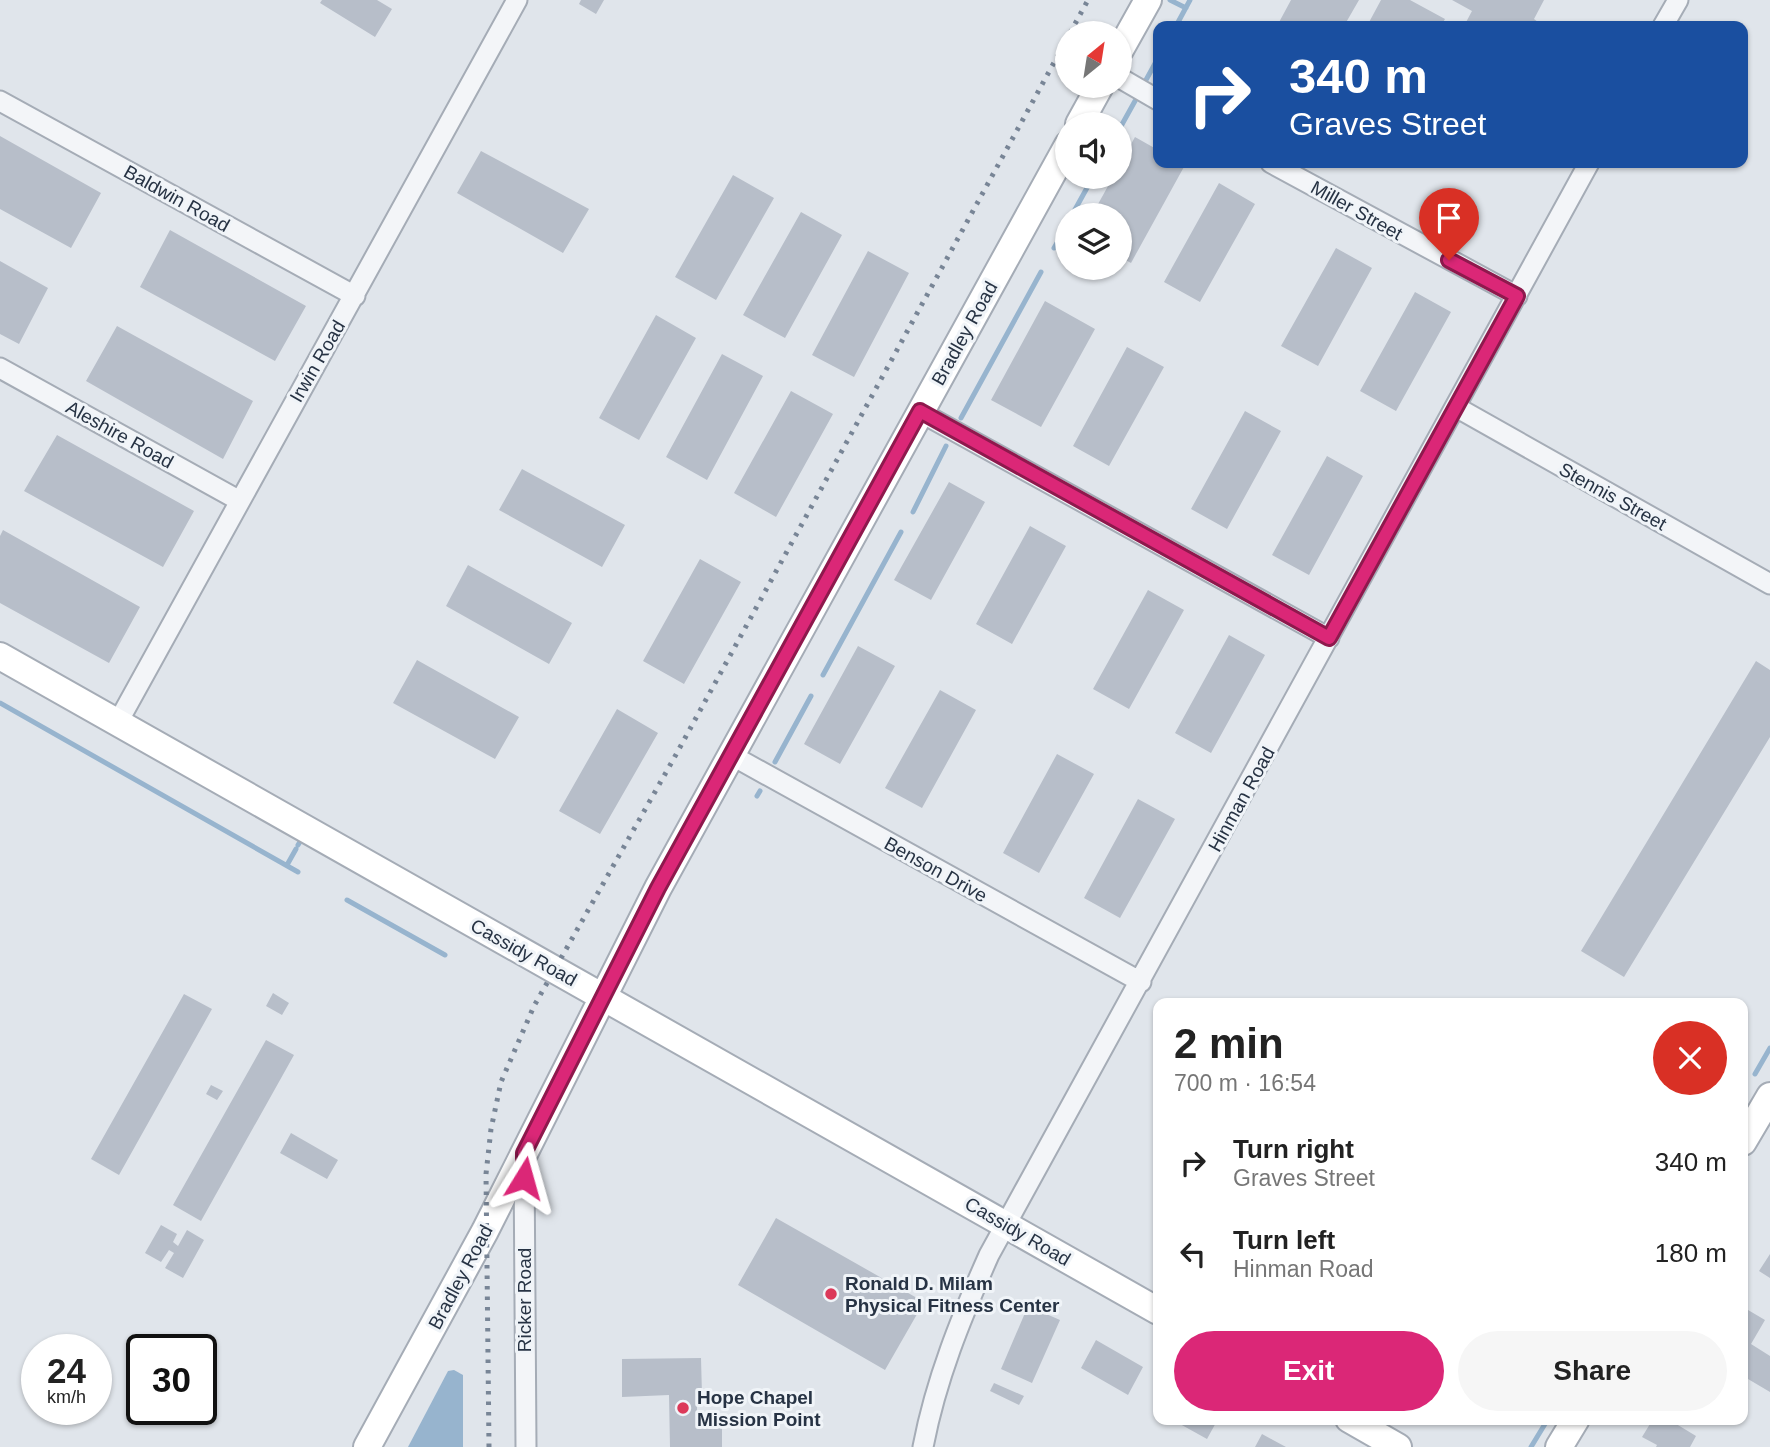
<!DOCTYPE html>
<html lang="en">
<head>
<meta charset="utf-8">
<style>
  body { margin:0; font-family:Arial,sans-serif; background:#f6f6f6; color:#222; height:100vh; display:flex; flex-direction:column; font-size:26px; white-space:nowrap }
  * { box-sizing:border-box; margin:0 }
  p { font-size:23px; color:#767676 }
  .icon { flex:none; width:38px; height:38px; fill:none; stroke:currentColor; stroke-width:2; stroke-linecap:round; stroke-linejoin:round }
  .map { position:relative; flex:1; overflow:hidden }
  .sheet { position:absolute; left:1153px; top:998px; width:595px; height:427px; display:flex; flex-direction:column; background:#fff; border-radius:14px; box-shadow:0 2px 5px #0004 }
  .sheet>* { flex:none }
  .banner { position:absolute; left:1153px; top:21px; width:595px; height:147px; border-radius:14px; box-shadow:0 2px 5px #0004; background:#1a4fa0; color:#fff; overflow:hidden }
  .needle { width:46px; rotate:30deg }
  .fabs { position:absolute; left:1055px; top:21px; display:grid; gap:14px }
  .fabs a { display:grid; place-items:center; width:77px; height:77px; border-radius:50%; background:#fff; box-shadow:0 2px 5px #0004; font-size:35px }
  .speed { position:absolute; left:21px; top:1334px; display:flex; gap:14px; font-size:35px; font-weight:700; text-align:center }
  .speed>* { display:grid; place-content:center; width:91px; height:91px; border-radius:50%; background:#fff; box-shadow:0 2px 5px #0004; line-height:1 }
  .speed small { font-size:18px; font-weight:400 }
  .speed .limit { border:4px solid #111; border-radius:10px; background:#fff; color:#111 }
  .pin { position:absolute; display:grid; place-items:center; width:60px; height:60px; color:#fff; margin:-72px -30px; border-radius:50% 50% 50% 0; rotate:-45deg; box-shadow:0 0 7px #0007 }
  .pin .icon { rotate:45deg }
  .me { position:absolute; width:77px; margin:-38px; rotate:8deg; stroke-linejoin:round; filter:drop-shadow(0 0 5px #0008) }
  .turn { display:flex; align-items:center; gap:24px; height:147px; padding:0 21px; font-size:32px }
  .turn .icon { width:91px; height:91px; stroke-width:2.5 }
  .turn b { display:block; font-size:49px; line-height:60px }
  .round { display:grid; place-items:center; flex:none; width:74px; height:74px; border-radius:37px; background:#f6f6f6 }
  .overview { display:flex; align-items:center; justify-content:space-between; height:119px; padding:0 21px }
  h1 { font-size:42px; font-weight:700; line-height:52px }
  .primary-button { display:flex; gap:14px; margin-top:auto; padding:14px 21px }
  .primary-button a { flex:1; height:80px; border-radius:42px; background:#db2777; color:#fff; font-size:28px; font-weight:700; line-height:80px; text-align:center }
  .primary-button a+a { background:#f6f6f6; color:#222 }
  ul { padding:0; list-style:none }
  li { display:flex; align-items:center; gap:21px; height:91px; padding:0 21px }
  li div { flex:1 }
  li b { display:block; font-size:26px }
  li em { font-style:normal }
  .map>svg:first-child { display:block }
  .water { fill:#97b4ce }
  .lines { fill:none; stroke-linecap:round; stroke-linejoin:round }
  .stream { stroke:#97b4ce; stroke-width:5 }
  .building { fill:#b7bec9 }
  .street-casing { stroke:#a5acb6; stroke-width:23 }
  .secondary-casing { stroke:#a5acb6; stroke-width:30 }
  .street { stroke:#f3f5f8; stroke-width:19 }
  .secondary { stroke:#fff; stroke-width:26 }
  .rail { stroke:#788596; stroke-width:5; stroke-dasharray:3.5 7; stroke-linecap:butt }
  .route-casing { stroke:#8e194d; stroke-width:18 }
  .route { stroke:#db2777; stroke-width:12 }
  .poi-dot { fill:#dc3959; stroke:#f0f4f8; stroke-width:2.5 }
  .labels { text-anchor:middle; stroke-width:6; stroke-linejoin:round; paint-order:stroke }
  .street-label { font-size:19px; fill:#273344; stroke:#f0f4f8 }
  .poi-label { font-size:19px; font-weight:bold; fill:#273344; stroke:#f0f4f8; text-anchor:start }
</style>
</head>
<body>
<div class="map">
<svg width="1770" height="1447" viewBox="0 0 1770 1447">
  <rect width="100%" height="100%" fill="#e0e5eb"/>
  <path class="water" d="M454,1370L463,1375V1447H408L448,1371Z"/>
  <g class="lines">
    <path class="stream" d="M1170,0L1186,8
      M1176,26L1190,0
      M1146,80L1158,58
      M1120,128L1135,101
      M1072,215L1093,177
      M1054,248L1068,224
      M961,418L1041,272
      M913,512L946,446
      M823,675L901,532
      M0,703L298,872
      M775,762L811,696
      M757,796L760,791
      M298,845L304,835
      M287,865L296,849
      M347,900L445,955
      M1755,1074L1770,1048
      M1531,1447L1548,1419"/>
  </g>
  <path class="building" d="M322,0H377L392,9L375,37L320,3Z
    M581,0H604L596,14L579,4Z
    M1291,0H1359L1344,26H1277Z
    M1381,0H1410L1445,19L1441,26H1367Z
    M1452,0H1544L1534,19L1538,22L1535,26H1464L1472,11Z
    M0,136L101,193L71,248L0,209Z
    M1135,137L1158,150V163H1181L1185,165L1131,263L1120,257V215H1092L1113,177H1120V164Z
    M481,151L589,209L563,253L457,193Z
    M733,175L774,198L716,300L675,277Z
    M1219,183L1255,204L1200,302L1164,282Z
    M801,212L842,235L785,338L743,315Z
    M170,230L306,306L275,361L140,287Z
    M1336,248L1372,268L1318,366L1281,346Z
    M868,251L909,273L854,377L812,355Z
    M0,261L48,288L19,344L0,334Z
    M1415,292L1451,312L1396,411L1360,391Z
    M1045,301L1095,329L1041,427L991,400Z
    M656,315L696,338L639,440L599,418Z
    M117,326L253,401L223,459L86,381Z
    M1127,347L1164,367L1109,466L1073,446Z
    M722,354L763,376L707,480L666,457Z
    M791,391L833,414L776,517L734,493Z
    M1245,411L1281,431L1227,529L1191,509Z
    M57,435L194,511L163,567L24,491Z
    M1327,456L1363,476L1309,575L1272,555Z
    M522,469L625,525L602,567L499,510Z
    M949,482L985,502L931,600L894,580Z
    M1030,526L1066,546L1012,644L976,624Z
    M3,530L140,607L109,663L0,603V536Z
    M700,559L741,582L684,684L643,661Z
    M468,565L572,623L549,664L446,606Z
    M1148,590L1184,610L1129,709L1093,689Z
    M1229,635L1265,655L1211,753L1175,733Z
    M858,646L895,666L840,764L804,744Z
    M417,660L519,717L495,759L393,703Z
    M1756,661L1770,670V737L1624,977L1581,951Z
    M940,690L976,710L922,808L885,788Z
    M617,709L658,733L600,834L559,811Z
    M1057,754L1094,774L1039,873L1003,853Z
    M1138,799L1175,819L1120,918L1084,898Z
    M273,993L289,1003L282,1015L266,1006Z
    M184,994L212,1009L119,1175L91,1159Z
    M266,1040L294,1055L201,1221L173,1205Z
    M211,1085L223,1091L217,1100L206,1094Z
    M291,1133L338,1160L327,1179L280,1153Z
    M776,1218L924,1302L885,1370L738,1285Z
    M161,1225L177,1234L173,1242L178,1246L187,1230L204,1240L183,1278L165,1268L174,1253L169,1250L161,1262L145,1253Z
    M1770,1254V1278L1759,1271Z
    M1028,1306L1060,1320L1032,1383L1001,1369Z
    M1743,1307L1765,1320L1751,1344L1770,1356V1392L1748,1379L1743,1387Z
    M1096,1340L1143,1367L1128,1395L1081,1368Z
    M701,1358L702,1395H697V1414H722V1447H670L669,1395L622,1397V1359Z
    M994,1383L1024,1396L1019,1405L990,1391Z
    M1171,1419H1218L1207,1439Z
    M1653,1419H1668L1696,1436L1690,1447H1656L1657,1445L1642,1437Z
    M1262,1434L1273,1440L1286,1447H1255Z"/>
  <g class="lines">
    <g class="street-casing">
      <path id="street" d="M1663,26L1678,0
        M1120,78L1158,100
        M0,101L355,296
        M1271,163L1517,296
        M0,368L240,501
        M1456,407L1770,584
        M920,412L1329,638
        M118,722L517,0
        M731,755L1141,982
        M524,1158L526,1447
        M923,1447C936,1379 961,1318 989,1255L1589,163"/>
    </g>
    <g class="secondary-casing">
      <path id="secondary" d="M1120,50L1148,0
        M1079,124L1100,86
        M0,656L1158,1311
        M1743,1142L1770,1096
        M1349,1419L1398,1447
        M367,1447L485,1231L658,888L1068,145
        M1559,1447L1576,1419"/>
    </g>
    <use href="#street" class="street"/>
    <use href="#secondary" class="secondary"/>
    <path class="rail" d="M1070,33L1088,0
      M489,1447L486,1174L491,1129L501,1082L534,1006L673,760L1068,37"/>
  </g>
  <g class="lines">
    <g class="route-casing">
      <path id="route" d="M524,1178V1153L658,888L920,411L1329,638L1517,296L1449,260"/>
    </g>
    <use href="#route" class="route"/>
  </g>
  <g class="poi-dot">
    <circle cx="831" cy="1294" r="7"/>
    <circle cx="683" cy="1408" r="7"/>
  </g>
  <g class="labels">
    <g class="street-label">
      <text transform="translate(177 198) rotate(29)" y="7">Baldwin Road</text>
      <text transform="translate(1357 210) rotate(29)" y="7">Miller Street</text>
      <text transform="translate(964 333) rotate(-61)" y="7">Bradley Road</text>
      <text transform="translate(317 361) rotate(-60)" y="7">Irwin Road</text>
      <text transform="translate(120 434) rotate(29)" y="7">Aleshire Road</text>
      <text transform="translate(1613 496) rotate(29)" y="7">Stennis Street</text>
      <text transform="translate(1241 799) rotate(-61)" y="7">Hinman Road</text>
      <text transform="translate(936 869) rotate(29)" y="7">Benson Drive</text>
      <text transform="translate(524 952) rotate(29)" y="7">Cassidy Road</text>
      <text transform="translate(1018 1231) rotate(30)" y="7">Cassidy Road</text>
      <text transform="translate(460 1277) rotate(-62)" y="7">Bradley Road</text>
      <text transform="translate(524 1300) rotate(-90)" y="7">Ricker Road</text>
    </g>
    <g class="poi-label">
      <text x="845" y="1290">Ronald D. Milam<tspan x="845" dy="22">Physical Fitness Center</tspan></text>
      <text x="697" y="1404">Hope Chapel<tspan x="697" dy="22">Mission Point</tspan></text>
    </g>
  </g>
</svg>
<div class="fabs">
<a><svg class="needle" viewBox="-14 -14 28 28"><path d="M0-13l5 13h-10z" fill="#e53935"/><path d="M0 13l5-13h-10z" fill="#767676"/></svg></a>
<a><svg class="icon" aria-label="sound" viewBox="0 0 24 24"><path d="M4 9h4l5-4v14l-5-4H4zM17 9q2 3 0 6"/></svg></a>
<a><svg class="icon" aria-label="layers" viewBox="0 0 24 24"><path d="M12 4l9 5-9 5-9-5zM3 14l9 5 9-5"/></svg></a>
</div>
<div class="speed"><div>24<small>km/h</small></div><div class="limit">30</div></div>
<div class="pin" style="left:1449px;top:260px;background:#d93025"><svg class="icon" aria-label="arrive" viewBox="0 0 24 24"><path d="M6 21V4h12l-3 4 3 4H6"/></svg></div>
<svg class="me" style="left:524px;top:1178px" viewBox="-20 -20 40 40"><path d="M0-17L14 15 0 8-14 15z" fill="#db2777" stroke="#fff" stroke-width="4"/></svg>
<div class="banner">
<div class="turn"><svg class="icon" aria-label="right" viewBox="0 0 24 24"><path d="M7 20v-9h11M14 6l5 5-5 5"/></svg><div><b>340 m</b>Graves Street</div></div>
</div>
<section class="sheet">
<div class="overview"><div><h1>2 min</h1><p>700 m · 16:54</p></div><a class="round" style="background:#d93025;color:#fff"><svg class="icon" aria-label="close" viewBox="0 0 24 24"><path d="M6 6l12 12M18 6L6 18"/></svg></a></div>
<ul>
<li><svg class="icon" aria-label="right" viewBox="0 0 24 24"><path d="M7 20v-9h11M14 6l5 5-5 5"/></svg><div><b>Turn right</b><p>Graves Street</p></div><em>340 m</em></li>
<li><svg class="icon" aria-label="left" viewBox="0 0 24 24"><path d="M17 20v-9H6M10 6l-5 5 5 5"/></svg><div><b>Turn left</b><p>Hinman Road</p></div><em>180 m</em></li>
</ul>
<div class="primary-button"><a>Exit</a><a>Share</a></div>
</section>
</div>
</body>
</html>
